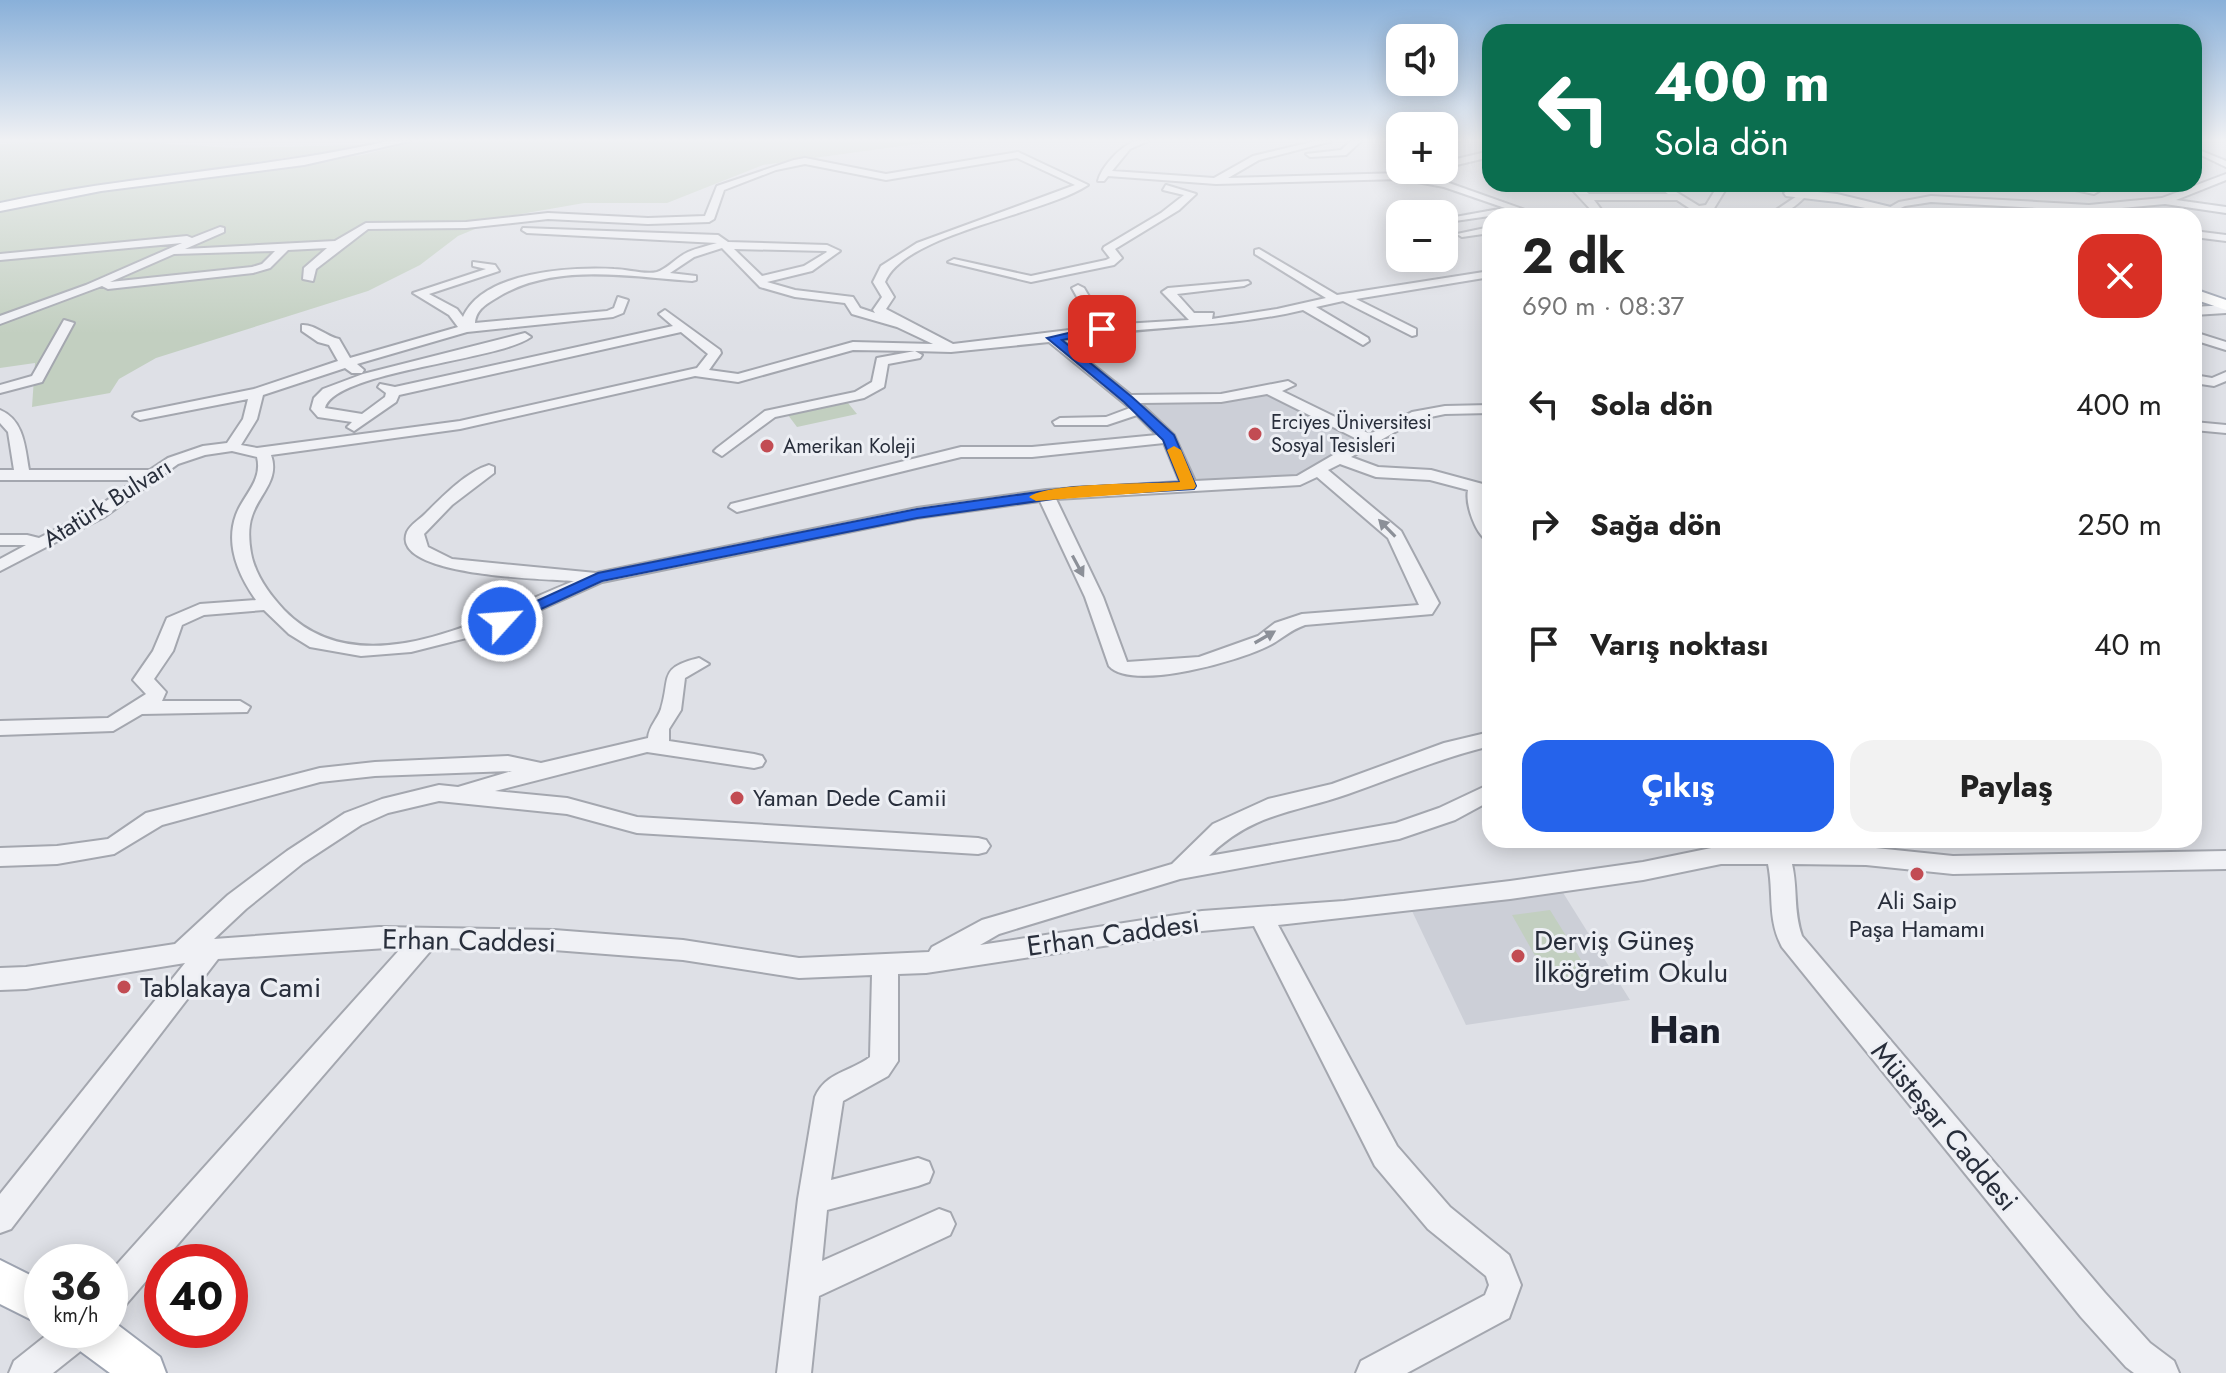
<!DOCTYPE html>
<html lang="tr">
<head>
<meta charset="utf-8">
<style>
  body { margin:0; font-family:Jost,sans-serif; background:#f2f2f2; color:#222; height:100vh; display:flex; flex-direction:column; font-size:30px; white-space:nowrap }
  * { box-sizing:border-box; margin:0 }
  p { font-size:26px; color:#767676 }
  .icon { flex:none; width:44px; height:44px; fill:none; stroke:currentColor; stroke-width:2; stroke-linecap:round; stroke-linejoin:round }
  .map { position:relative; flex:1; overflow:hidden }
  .drawer { position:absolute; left:1482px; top:208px; width:720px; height:640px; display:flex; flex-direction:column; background:#fff; border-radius:24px; box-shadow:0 4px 20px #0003 }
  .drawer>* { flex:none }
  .hud { position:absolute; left:1482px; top:24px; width:720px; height:168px; border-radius:24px; box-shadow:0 4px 20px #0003; background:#0b6e4f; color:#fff; overflow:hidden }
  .fabs { position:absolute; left:1386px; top:24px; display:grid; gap:16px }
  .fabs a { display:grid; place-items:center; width:72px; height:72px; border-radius:16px; background:#fff; box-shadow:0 4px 20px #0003; font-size:40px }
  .speed { position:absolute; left:24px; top:1244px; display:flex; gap:16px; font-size:40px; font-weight:700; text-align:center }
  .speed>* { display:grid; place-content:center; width:104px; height:104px; border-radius:50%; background:#fff; box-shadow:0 4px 20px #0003; line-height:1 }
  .speed small { font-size:20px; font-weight:400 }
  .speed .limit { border:12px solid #d22; background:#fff; color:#111 }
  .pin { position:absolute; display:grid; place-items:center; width:68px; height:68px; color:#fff; margin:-34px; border-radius:16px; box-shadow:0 4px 12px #0006 }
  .me { position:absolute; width:88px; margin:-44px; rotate:64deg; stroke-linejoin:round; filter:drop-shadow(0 0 6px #0008) }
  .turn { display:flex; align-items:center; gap:28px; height:168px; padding:0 40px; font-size:36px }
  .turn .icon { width:104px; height:104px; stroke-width:2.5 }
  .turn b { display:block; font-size:56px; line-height:68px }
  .round { display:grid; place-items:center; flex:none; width:84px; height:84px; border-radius:24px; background:#f2f2f2 }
  .overview { display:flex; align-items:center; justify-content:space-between; height:136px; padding:0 40px }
  h1 { font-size:48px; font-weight:700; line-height:60px }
  .action { display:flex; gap:16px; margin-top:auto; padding:16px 40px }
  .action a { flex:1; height:92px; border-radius:24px; background:#2563eb; color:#fff; font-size:32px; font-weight:700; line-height:92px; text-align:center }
  .action a+a { background:#f2f2f2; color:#222 }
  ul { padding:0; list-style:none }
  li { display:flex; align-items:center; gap:24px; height:120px; padding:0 40px }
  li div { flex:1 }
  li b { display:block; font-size:30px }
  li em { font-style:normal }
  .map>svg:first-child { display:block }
  .built { fill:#cccfd7 }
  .green { fill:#c2cfc0 }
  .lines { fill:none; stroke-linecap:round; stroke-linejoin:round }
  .minor-casing { stroke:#a4a7af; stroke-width:4 }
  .major-casing { stroke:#9ea4b1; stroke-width:4 }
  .minor { fill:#f0f1f5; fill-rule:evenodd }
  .major { fill:#fff; fill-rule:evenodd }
  .oneway { fill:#8c9098 }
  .route { fill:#2563eb; stroke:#184099; stroke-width:2 }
  .slow { fill:#f59e0b }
  .poi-dot { fill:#c24c53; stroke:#edeff4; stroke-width:3 }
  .labels { text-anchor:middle; stroke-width:6; stroke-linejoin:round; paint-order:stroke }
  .far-poi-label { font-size:20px; fill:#282e3b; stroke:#edeff4; text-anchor:start }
  .street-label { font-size:24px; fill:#282e3b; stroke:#edeff4 }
  .poi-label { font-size:24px; fill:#282e3b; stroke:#edeff4; text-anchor:start }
  .near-street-label { font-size:28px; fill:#282e3b; stroke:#edeff4 }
  .near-poi-label { font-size:28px; fill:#282e3b; stroke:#edeff4; text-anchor:start }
  .near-district-label { font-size:38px; font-weight:bold; fill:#1b1f2c; stroke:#edeff4 }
</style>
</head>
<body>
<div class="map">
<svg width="2226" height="1373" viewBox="0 0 2226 1373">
  <rect width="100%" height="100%" fill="#dee0e6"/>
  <path class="built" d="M1271,391L1284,403L1358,442L1297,480L1191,483L1173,438L1133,401Z
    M1562,891L1630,1000L1466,1025L1412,911Z"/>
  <path class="green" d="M121,141L235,148L369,145L0,201V144Z
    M418,141H938L763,165L667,203H584L504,217L458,236L420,265L368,291L156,358L119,379L110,393L32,407L35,363L0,368V209L67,196L362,155Z
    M848,403L857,414L797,427L788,415Z
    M1550,910L1591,976L1550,982L1512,915Z"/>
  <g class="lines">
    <g class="minor-casing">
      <path id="minor" d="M1135,141H1148L1130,149L1112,171L1214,178L1253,156L1315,141H1332L1259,160L1228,178L1401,173L1449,183L1542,216L1517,212L1455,221V217L1505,208L1444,187L1401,179L1216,184L1108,176L1104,181H1098C1101,168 1119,147 1135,141Z
        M1351,141H1361L1346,155L1310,157L1306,154L1341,150Z
        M2199,150L2226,161V167L2199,154Z
        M1490,151V157L1444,168V162Z
        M1018,152L1088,185C1043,215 905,233 885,282L894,297L886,309L953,344L1094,327L1072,288L1078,285L1084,288L1106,325L1189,320L1162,292L1168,288L1248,281L1250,283L1244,286L1177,294L1194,313H1213L1212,319L1277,309L1326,298L1255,254V250L1259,249L1337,295L1490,271V277L1356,299L1416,329V335L1412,336L1343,301L1316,307L1368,338L1369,341L1363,345L1303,310C1224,329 1142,325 1062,340L1131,395L1221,394L1288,381L1295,385L1282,391L1370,434L1412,412L1445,406L1490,405V413L1445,414L1416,420L1351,457L1378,467L1431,470L1490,486V496L1483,494L1482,500L1490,518V542C1476,537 1465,504 1468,490L1430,480L1376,477L1340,464L1328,470L1401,531L1439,603L1432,614L1305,625C1291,630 1284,637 1272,644C1244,660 1132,692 1109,666L1085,597L1040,501L917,518L602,582L490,632L411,652L361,656L310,647L289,634L264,610L204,615L182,625L173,651L154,679L166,692L162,701H240L250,707L247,712L142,714L113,731L0,735V721L108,718L146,694L133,680L153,651L167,618L200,604L256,600C239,576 225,545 236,515C243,495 263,481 257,457L232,451L205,455L178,464L104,517L0,571V559L26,545H0V535H27L39,538L92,511L136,480H0V470H14L8,432L0,423V410C24,420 25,447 29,470H150L168,458L203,446L227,443L243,419L248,399L140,420L133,416L135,413L254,389L338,361L329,345L318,342L302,331V325C314,324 326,336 339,339L350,358L458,327L449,315L413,293L486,269L473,266V262L495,265L499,271L429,294L457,309L463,317C483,271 571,267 614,269C626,269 645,275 657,272C667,269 677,257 688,252C697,248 707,246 717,243L527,233L522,230L523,228L718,235L728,242L827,245L840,251L812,271L767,282L795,290L853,297L860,308L875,313L873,310L882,297L873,282L881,266L917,243L1075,185L1017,158L886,180L805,164L776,170L724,190L714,219L709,222L648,224L548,219L466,228L368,229L316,269L313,281L303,279L304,268L327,248L288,250L270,268L253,273L108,289L102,286L0,324V316L86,285L182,243L0,260V254L187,236L192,238L220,227L224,228V232L185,249L335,241L366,223L466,222L548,213L648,218L705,216L717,186L794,160L805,158L886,174ZM722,248L760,287L795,297L845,303L852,314L897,327L933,344L853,342L738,374L709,370L721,353L720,350L665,310L659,314L673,326L395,387L380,384L378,387L386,393L385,397L362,414L325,408C335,371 498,361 531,337L525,333L363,374L323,389L314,398L311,409L318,417L352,422L347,427L354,431L396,402L399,395L681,332L708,354L697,368L460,421L257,448L241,445L257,419L263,395L345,368L352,373H362L364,370L357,364L467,332L613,317L623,313L628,300L618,297L614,308L607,311L475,323C476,309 487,304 498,297C556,262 629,277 692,281L696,280V276L670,273L694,257ZM734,249L826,251L827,252L804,266L762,276ZM275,251L262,264L252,267L110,282L174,254ZM1049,342L1130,408L1106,417L1060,418L1053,422L1055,425H1107L1137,415L1157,435L1032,447H961L731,504L729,507L737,512L961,457H1032L1164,443L1180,482L1046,490L917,508L596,573L452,559L428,547L424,534L452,505L494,473V467L489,465C466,472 442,497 425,514C420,519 410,525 407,532C389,577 550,579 574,581C490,614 363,691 284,610C269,594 255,575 251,553C249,542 248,527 252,516C259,494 280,480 271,455L460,429L695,376L738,382L853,350L915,351L877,358L872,382L855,392L765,411L717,448L714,451L722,456L775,417L864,398L884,387L888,364L920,358L922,355L915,351L951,352ZM1267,394L1359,440L1297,476L1195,481L1174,435L1140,403L1221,402ZM1317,477L1388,538L1419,605L1302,614L1275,623L1258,636L1199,657L1127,662L1103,597L1056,499L1300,485Z
        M2226,174V180L2176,200L2226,207V213L2165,204L2089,211L1931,202L1905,206L1890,213L1885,210L1899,202L1931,196L2089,205L2162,198Z
        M1567,184H1578L1589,194H1668L1663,190L1668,187L1699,206L1706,205L1719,184H1729L1713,210L1707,211L1713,216H1701L1677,200H1594L1606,216H1552L1557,213L1593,212Z
        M1806,184H1816C1804,200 1788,216 1767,216L1797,196Z
        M2047,184H2069L2099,191L2094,194Z
        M1166,185L1196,194L1179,210L1115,249L1122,258L1114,265L1031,282L948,262L954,259L1031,276L1106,260L1110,258L1103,249L1104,247L1161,213L1184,195L1163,190Z
        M1490,227V233L1462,237L1457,234Z
        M2194,231L2226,235V241L2194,237Z
        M2226,305V313L2194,315V307Z
        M64,320L74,323L42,382L0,393V385L32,376Z
        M2194,332L2226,342V350L2194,340Z
        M2226,372V381L2214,386L2194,383V375L2212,378Z
        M2194,422L2226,425V433L2194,430Z
        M699,658L709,664L685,678L681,710L669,729V741L754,754L762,756L765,761L762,766L754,768L647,752L495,791L567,798L637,817L978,838L986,840L990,846L986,852L978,854L637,833L567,814L439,801L388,813L361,825L303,863L246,909L214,939L379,927L554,930L683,940L799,958L929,952L932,947L982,920L1172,864L1213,824L1268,799L1332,784L1444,743L1490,732V746C1441,758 1396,777 1348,794C1294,813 1252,813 1209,856L1396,823L1439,808L1490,784V801L1455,820L1399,839L1180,879L999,934L980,945L1202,911L1344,901L1510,881L1643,862L1721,846L1866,847L1953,856L2226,851V869L1953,874L1866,865L1792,864C1798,890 1793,909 1802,936L2105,1293L2150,1343L2174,1361L2179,1373H2134L2126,1367L2081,1317L1782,947C1767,919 1774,893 1768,864H1721L1643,880L1510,899L1278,925L1397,1146L1450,1207L1509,1255L1521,1285L1509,1318L1407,1373H1356L1361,1361L1485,1295L1489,1285L1486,1276L1428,1229L1375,1166L1254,926L1202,931L926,973L898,974V1061L888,1076L843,1101L831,1180L918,1158L929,1162L933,1172L929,1182L918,1186L827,1210L822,1261L939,1209L950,1213L955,1224L950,1235L819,1296L811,1373H777L798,1199L815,1097C826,1072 850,1072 870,1057L872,975L799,978L683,960L554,950L433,948L122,1309L110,1313V1272L402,947L218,959L11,1229L0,1233V1194L185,963L26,989L0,990V968L26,967L175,944L228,895L287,851L345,813L382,799L439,785L458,787L512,771L375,776L320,782L162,825L114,854L57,864L0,866V848L57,846L108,839L146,813L320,768L375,762L508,756L541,763L648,738C649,726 657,720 661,709C671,677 658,668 699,658Z
        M53,1330H97L92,1342L53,1373H9L14,1361Z"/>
    </g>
    <g class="major-casing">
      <path id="major" d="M388,141H410L304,165L101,191L0,211V203C128,175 260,170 388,141Z
        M1790,189L1837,194L1928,216H1903L1837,202L1786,196L1784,193Z
        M2194,289L2226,300V310L2194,299Z
        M0,1260L42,1281V1325L0,1304Z
        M110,1319L160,1357L166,1373H110L72,1345L65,1330H110Z"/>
    </g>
    <use href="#minor" class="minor"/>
    <use href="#major" class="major"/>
  </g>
  <defs><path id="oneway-solid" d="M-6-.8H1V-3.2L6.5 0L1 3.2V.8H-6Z" transform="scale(2)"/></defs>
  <g class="oneway">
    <use href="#oneway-solid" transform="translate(1387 528) rotate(-134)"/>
    <use href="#oneway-solid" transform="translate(1078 566) rotate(62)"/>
    <use href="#oneway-solid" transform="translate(1265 637) rotate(-30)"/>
  </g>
  <linearGradient id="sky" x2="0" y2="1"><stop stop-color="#89b0d9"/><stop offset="0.42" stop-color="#f0f1f4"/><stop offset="1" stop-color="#f0f1f4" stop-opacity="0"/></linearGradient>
  <rect width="2226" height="334" fill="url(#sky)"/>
  <path class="route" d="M1102,325L1106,326V331L1062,340L1132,397L1174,435L1196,486L1194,489L1074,496L917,518L602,581L508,624L502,626L493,621L598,573L917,509L1074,487L1180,482L1163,440L1124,402L1047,338Z"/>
  <path class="slow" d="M1174,446L1181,450L1196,486L1194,489L1036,501L1029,497C1047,482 1152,484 1180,482L1167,450Z"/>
  <g class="poi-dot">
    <circle cx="1255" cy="434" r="8"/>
    <circle cx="767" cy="446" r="8"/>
    <circle cx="737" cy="798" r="8"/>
    <circle cx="1917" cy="874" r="8"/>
    <circle cx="1518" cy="956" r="8"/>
    <circle cx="124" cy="987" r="8"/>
  </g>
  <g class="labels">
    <g class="far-poi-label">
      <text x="1271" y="429">Erciyes Üniversitesi<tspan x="1271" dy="23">Sosyal Tesisleri</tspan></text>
      <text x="783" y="453">Amerikan Koleji</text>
    </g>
    <g class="street-label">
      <text transform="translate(107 503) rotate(-32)" y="8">Atatürk Bulvarı</text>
    </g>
    <g class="poi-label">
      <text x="753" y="806">Yaman Dede Camii</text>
      <text x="1917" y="909" text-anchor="middle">Ali Saip<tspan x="1917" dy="28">Paşa Hamamı</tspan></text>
    </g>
    <g class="near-street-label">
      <text transform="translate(1113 934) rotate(-8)" y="10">Erhan Caddesi</text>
      <text transform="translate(469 940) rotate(1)" y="10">Erhan Caddesi</text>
      <text transform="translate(1945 1126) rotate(50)" y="10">Müsteşar Caddesi</text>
    </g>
    <g class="near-poi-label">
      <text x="1534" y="950">Derviş Güneş<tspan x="1534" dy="32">İlköğretim Okulu</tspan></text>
      <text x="140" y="997">Tablakaya Cami</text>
    </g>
    <g class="near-district-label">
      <text x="1685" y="1043">Han</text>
    </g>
  </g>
</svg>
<div class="fabs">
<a><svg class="icon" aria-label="sound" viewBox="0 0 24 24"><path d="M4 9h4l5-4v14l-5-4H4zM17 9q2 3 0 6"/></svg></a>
<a>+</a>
<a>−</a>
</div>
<div class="speed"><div>36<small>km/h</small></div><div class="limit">40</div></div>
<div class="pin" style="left:1102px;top:329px;background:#d93025"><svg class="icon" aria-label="arrive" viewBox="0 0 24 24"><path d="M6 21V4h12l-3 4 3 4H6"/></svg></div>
<svg class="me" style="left:502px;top:621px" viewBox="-20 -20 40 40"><circle r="17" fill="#2563eb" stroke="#fff" stroke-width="3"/><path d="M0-11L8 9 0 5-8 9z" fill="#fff"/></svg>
<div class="hud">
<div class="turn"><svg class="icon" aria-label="left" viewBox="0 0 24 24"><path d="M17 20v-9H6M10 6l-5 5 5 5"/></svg><div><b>400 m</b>Sola dön</div></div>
</div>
<section class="drawer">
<div class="overview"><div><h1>2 dk</h1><p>690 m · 08:37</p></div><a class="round" style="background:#d93025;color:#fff"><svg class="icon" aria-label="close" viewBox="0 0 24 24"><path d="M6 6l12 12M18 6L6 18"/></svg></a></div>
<ul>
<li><svg class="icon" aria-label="left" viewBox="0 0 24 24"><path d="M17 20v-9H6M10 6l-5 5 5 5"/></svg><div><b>Sola dön</b></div><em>400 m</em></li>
<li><svg class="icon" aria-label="right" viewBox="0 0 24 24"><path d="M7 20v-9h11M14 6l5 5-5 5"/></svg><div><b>Sağa dön</b></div><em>250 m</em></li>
<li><svg class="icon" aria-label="arrive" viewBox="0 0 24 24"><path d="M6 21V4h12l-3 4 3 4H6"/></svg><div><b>Varış noktası</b></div><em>40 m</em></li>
</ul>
<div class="action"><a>Çıkış</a><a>Paylaş</a></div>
</section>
</div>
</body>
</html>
